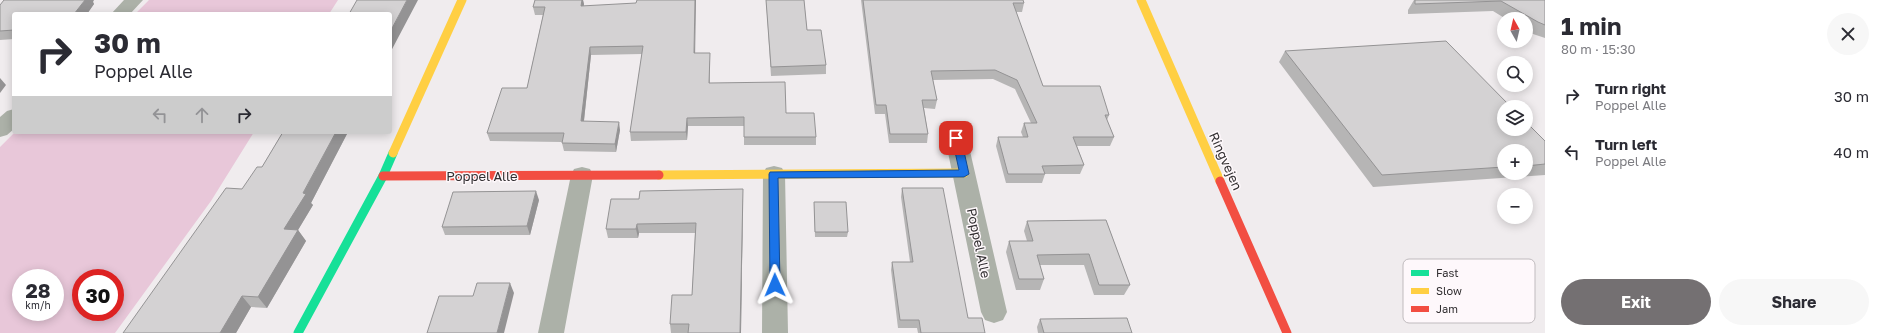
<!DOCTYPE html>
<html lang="en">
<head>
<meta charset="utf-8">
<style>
  body { margin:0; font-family:"Golos Text",sans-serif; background:#f7f7f7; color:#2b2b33; height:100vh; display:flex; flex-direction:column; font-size:15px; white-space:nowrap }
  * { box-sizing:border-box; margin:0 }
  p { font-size:13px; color:#7c7c81 }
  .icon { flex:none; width:22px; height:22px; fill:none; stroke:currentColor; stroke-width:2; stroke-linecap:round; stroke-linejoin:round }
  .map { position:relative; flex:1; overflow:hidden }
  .drawer { display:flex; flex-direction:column; background:#fff; width:340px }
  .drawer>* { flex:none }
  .hud { position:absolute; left:12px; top:12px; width:380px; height:122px; border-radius:4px; box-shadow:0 2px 10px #0003; background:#fff; color:#2b2b33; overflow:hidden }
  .needle { width:26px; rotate:352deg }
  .controls { position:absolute; left:1497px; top:12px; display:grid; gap:8px }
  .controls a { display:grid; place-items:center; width:36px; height:36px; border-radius:50%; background:#fff; box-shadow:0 2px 10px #0003; font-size:20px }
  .speed { position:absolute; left:12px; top:269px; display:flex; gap:8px; font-size:20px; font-weight:700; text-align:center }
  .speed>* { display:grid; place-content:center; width:52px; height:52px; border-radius:50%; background:#fff; box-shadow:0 2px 10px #0003; line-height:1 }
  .speed small { font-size:10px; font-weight:400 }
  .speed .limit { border:6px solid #d22; background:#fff; color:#111 }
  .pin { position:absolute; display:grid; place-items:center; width:34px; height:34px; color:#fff; margin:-17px; border-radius:8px; box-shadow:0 2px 6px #0006 }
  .me { position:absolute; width:44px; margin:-22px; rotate:359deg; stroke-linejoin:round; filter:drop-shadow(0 0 3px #0008) }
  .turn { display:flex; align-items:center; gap:14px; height:84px; padding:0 16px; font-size:18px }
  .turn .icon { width:52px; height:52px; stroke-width:2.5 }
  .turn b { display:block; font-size:28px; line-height:34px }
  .lanes { display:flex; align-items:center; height:38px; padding:0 16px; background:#0003; justify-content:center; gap:20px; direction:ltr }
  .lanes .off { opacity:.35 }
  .round { display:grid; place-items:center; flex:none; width:42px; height:42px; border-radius:21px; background:#f7f7f7 }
  .summary { display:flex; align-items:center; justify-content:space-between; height:68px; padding:0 16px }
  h1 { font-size:24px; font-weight:700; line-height:30px }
  .button { display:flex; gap:8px; margin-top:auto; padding:8px 16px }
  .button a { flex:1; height:46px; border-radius:24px; background:#747072; color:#fff; font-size:16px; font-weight:700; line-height:46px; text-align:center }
  .button a+a { background:#f7f7f7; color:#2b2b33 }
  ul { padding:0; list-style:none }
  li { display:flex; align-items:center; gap:12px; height:56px; padding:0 16px }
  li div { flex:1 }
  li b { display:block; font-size:15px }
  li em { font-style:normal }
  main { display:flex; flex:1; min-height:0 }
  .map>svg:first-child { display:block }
  .green { fill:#e8c7d9; fill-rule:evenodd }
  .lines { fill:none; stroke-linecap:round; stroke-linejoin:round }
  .street { fill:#acb1a8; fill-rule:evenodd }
  .fast { stroke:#16e098; stroke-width:9 }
  .slow { stroke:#ffcf43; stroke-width:9 }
  .jam { stroke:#f24e42; stroke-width:9 }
  .wall { fill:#b6b5b5; fill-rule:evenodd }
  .shaded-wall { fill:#949394 }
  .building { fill:#d4d2d3; stroke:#949394 }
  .route { fill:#1a73e8; stroke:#114b97 }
  .labels { text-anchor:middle; stroke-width:3; stroke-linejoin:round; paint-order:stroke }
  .street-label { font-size:13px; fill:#312e30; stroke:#fef8fb }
  .key { fill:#fef8fb; stroke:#c0bbbe; stroke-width:1 }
  .key-label { font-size:11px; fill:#312e30 }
</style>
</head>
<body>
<main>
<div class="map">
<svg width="1545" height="333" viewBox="0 0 1545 333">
  <rect width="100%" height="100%" fill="#f0ecee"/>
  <path class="green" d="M149,0H338L329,14H135Z
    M15,132H254L211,201L115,333H0V147ZM21,278H55V312H21ZM81,278H115V312H81Z"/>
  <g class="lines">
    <path class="street" d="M124,0H143L130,14H111Z
      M14,109V129L7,135L0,137V117L7,111Z
      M956,130L964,133L967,138L1007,312L1003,320L994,323L985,320L981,312L945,138L948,133Z
      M774,166L782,168L785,174L788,333H762L763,174L766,168Z
      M582,167L590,169L593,175L564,333H538L571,175L574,169Z"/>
    <path class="fast" d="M298,333L383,176L393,153"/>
    <path class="slow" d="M1141,0L1220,181
      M393,153L462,0
      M659,175L964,173"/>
    <path class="jam" d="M383,176L659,175
      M1220,181L1287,333"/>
  </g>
  <path class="wall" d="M535,0H583L584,6L695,53L710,61V83L786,113L816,137V145H744V126H688L687,140L631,141L630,132L642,54L591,55L584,121L620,130L616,152L564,151L562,143V142L490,141L487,133L527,88L543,15H535L533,7Z
    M766,0H804L807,30L826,65V74L771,76Z
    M861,0H1023L1024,3L1022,12H1016L1043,86L1109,115L1107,120L1114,137L1110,146H1077L1084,165L1080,174H1045L1042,183H1006L996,146L998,137H1023L1021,132L1024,123H1031L1015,89L993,79L933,80L937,100L935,109L924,108L928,134L927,143H889L885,114H875Z
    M1414,0H1545V38L1530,33L1526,31V19H1506L1493,11L1408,14V10Z
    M93,2L94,4L87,14H14V39L0,40V5Z
    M1285,51L1545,141V175L1373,187L1279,62ZM1504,151H1526V173H1504Z
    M283,132H348L311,203L313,205L298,230L306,241L267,308L251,307L236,333H123L262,167Z
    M902,188L968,318L985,333H918L917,328H898L891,270L892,262H910L901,197Z
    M743,199L741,333H671L670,324L692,295L695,233H639L638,238H608L606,229Z
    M539,200L530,235H445L442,227Z
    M814,202L848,232L847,237H815Z
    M1106,220L1130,285L1124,295H1094L1084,265H1040L1044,279L1040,290H1016L1006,252L1009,241H1027L1024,231L1027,221Z
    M1040,319L1132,333H1038L1037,327Z"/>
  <path class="shaded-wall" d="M85,0H94L93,2L94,4L87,14H74Z
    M407,0H418L390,53V32Z
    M582,0H583L584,4L582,14L581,6Z
    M695,0H696L695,61L694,53Z
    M590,47L591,55L583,129L581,121Z
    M0,78L6,85L0,93Z
    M687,118L688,126L687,140L686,132Z
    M619,122L620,130L616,152L615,144Z
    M336,132H348L311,203L313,205L298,230L306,241L267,308L258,297L284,229Z
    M743,189V199L741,333H740Z
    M536,191L539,200L530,235L527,226Z
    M637,224L639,233L638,238L636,229Z
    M510,283L514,293L504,333H497Z
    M242,296L251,307L236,333H220Z"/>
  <path class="building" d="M4,0H85L74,14H14V30L0,31V5Z
    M357,0H407L390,32V14H349Z
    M535,0H582L581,6L636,3L637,0H695L694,53H710L709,83L785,82L786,113H814L816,137H744V117L687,118L686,132H630L643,46L590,47L581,121L619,122L615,144L562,143L564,133H487L502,88H527L545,7H533Z
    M766,0H804L807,30H821L826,65L771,67Z
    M863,0H1023L1024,3H1013L1043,86H1100L1109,115H1105L1114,137H1073L1084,165L1042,166L1045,174H1008L998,137H1028L1024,123H1037L1017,80L995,70L931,71L937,100H922L928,134H890L886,105H876Z
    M1415,0H1545V25L1538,22L1501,1L1415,4Z
    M1446,41L1511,107H1504V129H1526V122L1545,141V164L1526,166V151H1504V167L1382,175L1285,51Z
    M283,132H336L303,193L306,194L284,229L298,230L258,297L242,296L220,333H123L226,188L242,189L257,167H262Z
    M902,188H943L968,318H982L985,333H921L919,320H900L892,262H913Z
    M743,189L740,333H688L689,324H670L672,295H692L696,223L637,224L636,229H606L611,199H639L640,191Z
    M536,191L527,226L442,227L453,192Z
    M814,202H846L848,232H815Z
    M1106,220L1130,285H1099L1089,254L1037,255L1044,279H1019L1009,241H1033L1027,221Z
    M477,283H510L497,333H427L439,296H473Z
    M1127,318L1132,333H1044L1040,319Z"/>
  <path class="route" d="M956,135L961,138L969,174L964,177L778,178L780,285L779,288H771L770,285L769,174L770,172L959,170L952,138Z"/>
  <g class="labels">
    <g class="street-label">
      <text transform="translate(1226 161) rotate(66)" y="5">Ringvejen</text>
      <text x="482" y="181">Poppel Alle</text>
      <text transform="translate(979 243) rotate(78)" y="5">Poppel Alle</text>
    </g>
  </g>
  <rect x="1403" y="259" width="132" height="64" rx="6" class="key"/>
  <rect x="1411" y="270" width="18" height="6" fill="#16e098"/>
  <rect x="1411" y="288" width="18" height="6" fill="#ffcf43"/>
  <rect x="1411" y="306" width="18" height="6" fill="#f24e42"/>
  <g class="key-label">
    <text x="1436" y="277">Fast</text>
    <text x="1436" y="295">Slow</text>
    <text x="1436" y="313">Jam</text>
  </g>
</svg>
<div class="controls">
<a><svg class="needle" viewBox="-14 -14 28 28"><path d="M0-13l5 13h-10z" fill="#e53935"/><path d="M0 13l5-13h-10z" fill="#7c7c81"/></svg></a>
<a><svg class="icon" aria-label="search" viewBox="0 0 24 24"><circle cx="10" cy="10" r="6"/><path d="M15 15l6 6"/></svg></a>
<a><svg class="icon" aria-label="layers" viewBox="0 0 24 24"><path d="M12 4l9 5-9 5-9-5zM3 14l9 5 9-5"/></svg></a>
<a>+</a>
<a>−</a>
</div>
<div class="speed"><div>28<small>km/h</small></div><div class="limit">30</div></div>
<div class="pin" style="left:956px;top:138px;background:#d93025"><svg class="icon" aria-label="arrive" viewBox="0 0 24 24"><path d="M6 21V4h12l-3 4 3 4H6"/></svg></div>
<svg class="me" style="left:775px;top:285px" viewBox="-20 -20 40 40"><path d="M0-17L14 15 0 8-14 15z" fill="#1a73e8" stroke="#fff" stroke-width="4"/></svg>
<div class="hud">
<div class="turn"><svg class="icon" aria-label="right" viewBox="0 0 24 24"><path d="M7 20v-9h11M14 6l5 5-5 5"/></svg><div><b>30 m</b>Poppel Alle</div></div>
<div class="lanes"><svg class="icon off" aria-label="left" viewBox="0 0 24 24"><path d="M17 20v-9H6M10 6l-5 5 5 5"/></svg><svg class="icon off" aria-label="ahead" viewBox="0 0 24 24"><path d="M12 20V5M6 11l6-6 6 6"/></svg><svg class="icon" aria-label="right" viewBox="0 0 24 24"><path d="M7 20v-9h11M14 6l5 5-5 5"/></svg></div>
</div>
</div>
<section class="drawer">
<div class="summary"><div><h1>1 min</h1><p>80 m · 15:30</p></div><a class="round"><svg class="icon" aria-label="close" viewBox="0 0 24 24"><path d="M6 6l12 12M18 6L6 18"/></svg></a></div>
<ul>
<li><svg class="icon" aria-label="right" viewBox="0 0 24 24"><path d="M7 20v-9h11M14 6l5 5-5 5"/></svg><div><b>Turn right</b><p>Poppel Alle</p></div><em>30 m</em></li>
<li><svg class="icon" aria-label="left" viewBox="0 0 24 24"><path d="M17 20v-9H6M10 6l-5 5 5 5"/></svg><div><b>Turn left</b><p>Poppel Alle</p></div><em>40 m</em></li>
</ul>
<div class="button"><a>Exit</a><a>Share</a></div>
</section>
</main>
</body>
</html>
